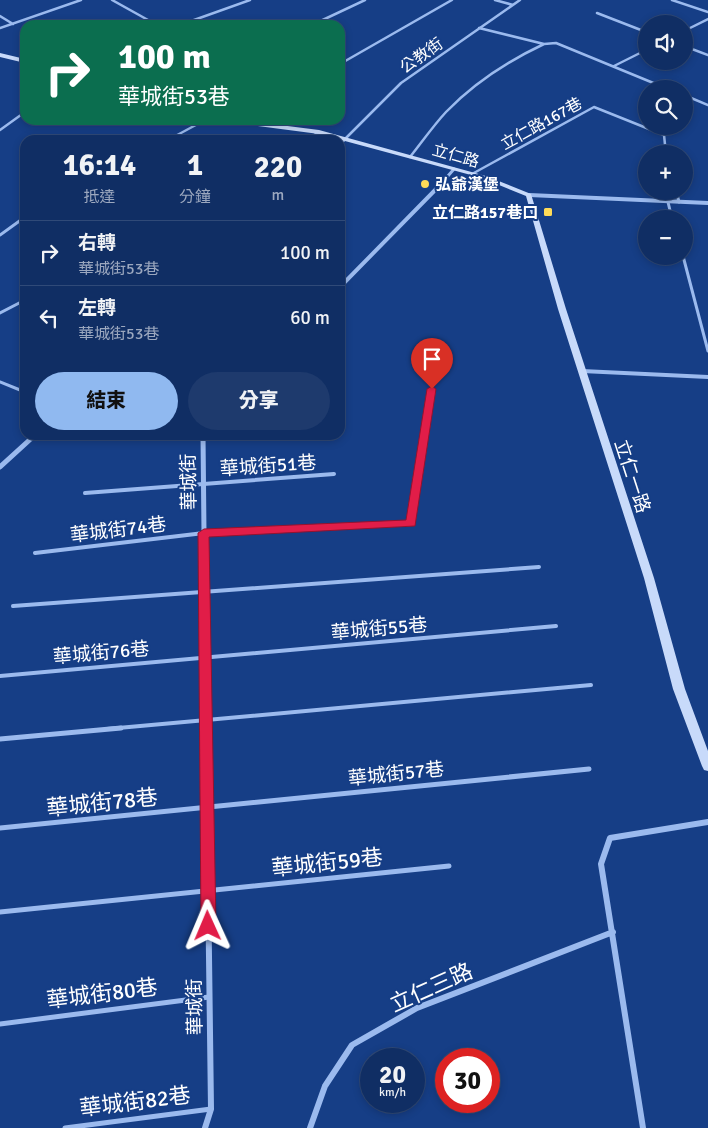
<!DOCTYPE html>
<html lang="zh-TW">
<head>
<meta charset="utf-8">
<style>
  body { margin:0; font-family:Signika,"Noto Sans TC",sans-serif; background:#1e3a6d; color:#f1f3f6; height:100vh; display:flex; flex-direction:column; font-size:19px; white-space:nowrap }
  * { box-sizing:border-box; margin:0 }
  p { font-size:16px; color:#9ca8bf }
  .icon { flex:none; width:28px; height:28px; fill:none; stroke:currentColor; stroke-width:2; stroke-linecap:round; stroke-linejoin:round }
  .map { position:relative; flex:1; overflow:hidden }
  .sheet { position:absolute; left:20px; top:135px; width:325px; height:305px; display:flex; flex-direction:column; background:#102e64; border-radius:15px; box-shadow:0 2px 8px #0003,0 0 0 1px #304a78 }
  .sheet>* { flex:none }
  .hud { position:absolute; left:20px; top:20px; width:325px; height:105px; border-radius:15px; box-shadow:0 2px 8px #0003,0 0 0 1px #304a78; background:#0b6e4f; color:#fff; overflow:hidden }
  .buttons { position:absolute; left:638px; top:15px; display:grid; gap:10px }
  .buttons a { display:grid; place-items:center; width:55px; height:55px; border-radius:50%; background:#102e64; box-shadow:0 2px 8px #0003,0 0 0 1px #304a78; font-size:25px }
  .speed { position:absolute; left:360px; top:1048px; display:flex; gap:10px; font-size:25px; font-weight:700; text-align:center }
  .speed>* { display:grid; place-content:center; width:65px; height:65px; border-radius:50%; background:#102e64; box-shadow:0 2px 8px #0003,0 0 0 1px #304a78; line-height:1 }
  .speed small { font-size:12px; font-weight:400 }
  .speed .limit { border:8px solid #d22; background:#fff; color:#111 }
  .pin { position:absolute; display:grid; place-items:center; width:42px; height:42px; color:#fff; margin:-51px -21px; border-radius:50% 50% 50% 0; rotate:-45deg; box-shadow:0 0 5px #0007 }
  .pin .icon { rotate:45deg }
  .me { position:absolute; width:55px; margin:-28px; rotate:359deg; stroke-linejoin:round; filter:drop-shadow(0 0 4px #0008) }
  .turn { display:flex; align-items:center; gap:18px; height:105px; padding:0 15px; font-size:22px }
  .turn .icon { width:65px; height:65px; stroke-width:2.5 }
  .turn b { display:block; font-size:35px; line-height:42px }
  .eta { display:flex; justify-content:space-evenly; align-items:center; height:85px; text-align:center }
  .eta b { font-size:30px; font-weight:800; line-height:35px }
  .action { display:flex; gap:10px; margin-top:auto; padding:10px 15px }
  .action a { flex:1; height:58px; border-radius:30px; background:#90b9f0; color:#111; font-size:20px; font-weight:800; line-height:58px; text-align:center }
  .action a+a { background:#1e3a6d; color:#f1f3f6 }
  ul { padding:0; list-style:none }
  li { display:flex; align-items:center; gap:15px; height:65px; padding:0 15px; border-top:1px solid #304a78 }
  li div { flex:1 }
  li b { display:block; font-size:19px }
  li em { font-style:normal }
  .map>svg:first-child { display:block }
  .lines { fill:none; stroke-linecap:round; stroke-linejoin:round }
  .lane-far3 { stroke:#9bbaee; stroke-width:2.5 }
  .lane-far2 { stroke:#9bbaee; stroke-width:3 }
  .lane-far1 { stroke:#9bbaee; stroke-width:4 }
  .lane { stroke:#9bbaee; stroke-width:5 }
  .street-far3 { stroke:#9bbaee; stroke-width:3 }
  .street-far2 { stroke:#9bbaee; stroke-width:4 }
  .street-far1 { stroke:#9bbaee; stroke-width:5 }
  .street { stroke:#9bbaee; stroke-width:6 }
  .secondary { fill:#c8dafa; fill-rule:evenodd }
  .route { fill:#e11d48; stroke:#92132f }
  .poi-dot { fill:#ffdb58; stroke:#163e86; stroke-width:2 }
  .labels { text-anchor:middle; stroke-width:4; stroke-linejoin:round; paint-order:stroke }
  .far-street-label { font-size:16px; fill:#fff; stroke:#163e86 }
  .far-poi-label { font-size:16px; font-weight:bold; fill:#fff; stroke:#163e86; text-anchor:start }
  .street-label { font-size:19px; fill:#fff; stroke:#163e86 }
  .near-street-label { font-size:22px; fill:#fff; stroke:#163e86 }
</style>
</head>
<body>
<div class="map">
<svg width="708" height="1128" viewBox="0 0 708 1128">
  <rect width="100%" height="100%" fill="#163e86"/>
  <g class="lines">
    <path class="lane-far3" d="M112,0L157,25
      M495,0L513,5
      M672,0L708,12
      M597,13L646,32
      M0,16L13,24
      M180,25L250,0
      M312,25L365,0
      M0,28L81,0
      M479,28L544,44L556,43L668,89
      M684,31L708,19
      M684,46L708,55
      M340,64L452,0
      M614,66L646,50
      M684,95L708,105
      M0,130L25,112
      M168,140L205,120
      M306,140L319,132
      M344,140L401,83L520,0
      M410,157C422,142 433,126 446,112C474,83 508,61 544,44
      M472,174L594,107L664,135L666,154"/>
    <path class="lane-far2" d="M676,191L679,202
      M668,202L672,219
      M0,235L25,217
      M683,256L708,351
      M0,313L25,300
      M0,382L25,392
      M427,421L435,370"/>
    <path class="lane-far1" d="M85,493L334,474
      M35,553L204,533L411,524L427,420
      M13,606L539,567
      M0,676L556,626
      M107,729L591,685"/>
    <path class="lane" d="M0,739L121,728
      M0,828L589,769
      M0,912L449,866
      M0,1024L209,997
      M65,1128L211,1109"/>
    <path class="street-far3" d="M340,144L344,140
      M441,184L454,169"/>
    <path class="street-far2" d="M529,195L708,203
      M340,287L442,183
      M582,371L708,377"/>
    <path class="street-far1" d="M203,435L206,729
      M0,467L35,435"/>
    <path class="street" d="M205,1128L211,1109L206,728
      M310,1128L325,1086L352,1045L417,1008L613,932
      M643,1128L601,864L610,838L708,822"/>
    <path class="secondary" d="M0,53L25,59V63L0,57Z
      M224,120H241L319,130L486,176L531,194L566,309L654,578L685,689L708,751V771L704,770L702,766L673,689L644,578L558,309L526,196L482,178L319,134L227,122Z"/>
  </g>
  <path class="route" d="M432,386L436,389L415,526L209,537L216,926L214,931L208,934L203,931L201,926L198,533L204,529L406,520L427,389Z"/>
  <g class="poi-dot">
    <circle cx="425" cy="184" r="5"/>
    <rect x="543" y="207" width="10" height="10" rx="2.5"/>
  </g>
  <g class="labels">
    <g class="far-street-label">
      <text transform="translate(421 55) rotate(-35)" y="6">公教街</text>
      <text transform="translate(541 123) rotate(-29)" y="6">立仁路167巷</text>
      <text transform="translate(456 155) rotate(16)" y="6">立仁路</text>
    </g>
    <g class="far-poi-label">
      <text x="435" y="190">弘爺漢堡</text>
      <text x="538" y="218" text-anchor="end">立仁路157巷口</text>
    </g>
    <g class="street-label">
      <text transform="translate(268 465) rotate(-4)" y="7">華城街51巷</text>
      <text transform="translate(633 476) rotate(72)" y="7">立仁一路</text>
      <text transform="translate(188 482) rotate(-91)" y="7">華城街</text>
      <text transform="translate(118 529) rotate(-7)" y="7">華城街74巷</text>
      <text transform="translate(379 628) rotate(-5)" y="7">華城街55巷</text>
      <text transform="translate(101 652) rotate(-5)" y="7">華城街76巷</text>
      <text transform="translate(396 773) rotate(-6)" y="7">華城街57巷</text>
      <text transform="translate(194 1007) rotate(-91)" y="7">華城街</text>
    </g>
    <g class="near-street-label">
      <text transform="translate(102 802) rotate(-6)" y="8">華城街78巷</text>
      <text transform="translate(327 862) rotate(-6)" y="8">華城街59巷</text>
      <text transform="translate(431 987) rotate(-24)" y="8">立仁三路</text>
      <text transform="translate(102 993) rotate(-7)" y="8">華城街80巷</text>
      <text transform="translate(135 1101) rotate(-7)" y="8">華城街82巷</text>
    </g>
  </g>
</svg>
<div class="buttons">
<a><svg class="icon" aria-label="sound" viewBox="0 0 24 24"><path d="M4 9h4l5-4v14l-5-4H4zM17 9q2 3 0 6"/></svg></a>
<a><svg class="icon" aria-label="search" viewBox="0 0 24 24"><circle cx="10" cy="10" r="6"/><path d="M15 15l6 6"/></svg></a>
<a>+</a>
<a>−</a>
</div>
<div class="speed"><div>20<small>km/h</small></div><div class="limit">30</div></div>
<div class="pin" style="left:432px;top:389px;background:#d93025"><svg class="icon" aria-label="arrive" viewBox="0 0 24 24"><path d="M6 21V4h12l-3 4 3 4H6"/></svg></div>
<svg class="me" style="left:208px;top:926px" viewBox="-20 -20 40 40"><path d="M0-17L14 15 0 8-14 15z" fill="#e11d48" stroke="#fff" stroke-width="4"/></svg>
<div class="hud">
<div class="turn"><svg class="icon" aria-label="right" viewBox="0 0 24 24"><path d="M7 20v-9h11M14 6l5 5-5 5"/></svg><div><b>100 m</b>華城街53巷</div></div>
</div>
<section class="sheet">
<div class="eta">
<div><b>16:14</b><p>抵達</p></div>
<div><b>1</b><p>分鐘</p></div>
<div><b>220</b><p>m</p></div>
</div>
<ul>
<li><svg class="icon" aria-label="right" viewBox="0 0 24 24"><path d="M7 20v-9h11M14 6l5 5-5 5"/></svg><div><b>右轉</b><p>華城街53巷</p></div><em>100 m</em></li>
<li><svg class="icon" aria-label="left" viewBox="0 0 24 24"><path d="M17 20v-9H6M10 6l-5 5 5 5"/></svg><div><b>左轉</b><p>華城街53巷</p></div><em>60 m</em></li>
</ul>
<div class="action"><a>結束</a><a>分享</a></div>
</section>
</div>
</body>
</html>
